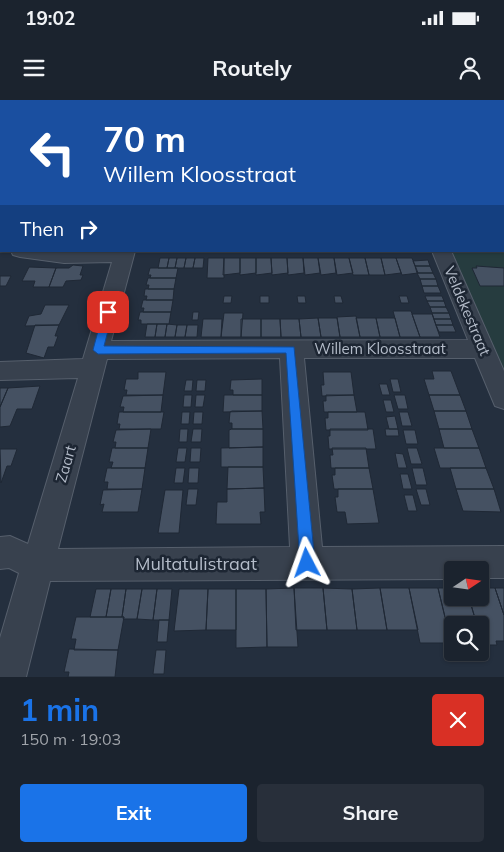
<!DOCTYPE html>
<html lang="en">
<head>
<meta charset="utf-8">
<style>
  body { margin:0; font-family:Mulish,sans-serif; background:#282f3a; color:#f1f3f6; height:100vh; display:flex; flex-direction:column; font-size:19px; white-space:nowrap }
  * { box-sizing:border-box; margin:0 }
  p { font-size:16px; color:#a0a4aa }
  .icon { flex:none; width:28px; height:28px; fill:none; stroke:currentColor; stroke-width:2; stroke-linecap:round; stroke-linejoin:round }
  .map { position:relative; height:577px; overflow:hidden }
  .side { display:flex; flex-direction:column; background:#1b232e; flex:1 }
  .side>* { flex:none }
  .hud { position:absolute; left:0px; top:0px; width:505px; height:152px; box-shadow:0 1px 4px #0004,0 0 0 1px #39404a; background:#1a4fa0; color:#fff; overflow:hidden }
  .needle { width:32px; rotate:77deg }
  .tools { position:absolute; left:444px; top:461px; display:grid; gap:10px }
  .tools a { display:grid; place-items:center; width:45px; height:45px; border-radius:5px; background:#1b232e; box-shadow:0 1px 4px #0004,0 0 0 1px #39404a; font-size:25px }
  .pin { position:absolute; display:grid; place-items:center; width:42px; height:42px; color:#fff; margin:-21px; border-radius:10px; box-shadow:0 2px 8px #0006 }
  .me { position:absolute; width:55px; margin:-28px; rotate:356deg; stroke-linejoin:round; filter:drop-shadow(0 0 4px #0008) }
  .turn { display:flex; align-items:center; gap:18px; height:105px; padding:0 20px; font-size:22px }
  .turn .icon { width:65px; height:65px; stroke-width:2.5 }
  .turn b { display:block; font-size:35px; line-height:42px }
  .then { display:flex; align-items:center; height:48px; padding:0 20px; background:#0003; gap:10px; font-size:19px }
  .round { display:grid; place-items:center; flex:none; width:52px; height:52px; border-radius:5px; background:#282f3a }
  .head { display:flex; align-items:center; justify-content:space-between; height:85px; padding:0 20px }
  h1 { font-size:30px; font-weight:700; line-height:38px; color:#1a73e8 }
  .action { display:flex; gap:10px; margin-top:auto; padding:10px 20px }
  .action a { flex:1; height:58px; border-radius:5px; background:#1a73e8; color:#fff; font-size:20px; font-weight:700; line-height:58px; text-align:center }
  .action a+a { background:#282f3a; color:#f1f3f6 }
  .status { display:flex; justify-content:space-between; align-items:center; height:35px; padding:0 25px; background:#1b232e; direction:ltr }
  .status svg { height:14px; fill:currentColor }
  header { display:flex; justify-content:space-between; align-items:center; height:65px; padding:0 20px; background:#1b232e; font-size:22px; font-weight:700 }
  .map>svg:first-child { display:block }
  .green { fill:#263c3f }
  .building { fill:#455162; stroke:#1f2835 }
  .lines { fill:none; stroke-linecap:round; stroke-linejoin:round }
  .street-casing { stroke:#565f6c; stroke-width:2 }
  .street { fill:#38414e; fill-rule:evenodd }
  .route { fill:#1a73e8; stroke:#114b97 }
  .labels { text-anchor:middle; stroke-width:5; stroke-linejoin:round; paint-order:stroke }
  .street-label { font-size:15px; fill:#b4bcc9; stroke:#1d2633 }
  .near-street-label { font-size:18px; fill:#b4bcc9; stroke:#1d2633 }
</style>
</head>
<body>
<div class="status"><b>19:02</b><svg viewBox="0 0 49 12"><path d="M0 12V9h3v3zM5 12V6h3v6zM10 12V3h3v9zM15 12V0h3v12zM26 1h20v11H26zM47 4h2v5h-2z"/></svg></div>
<header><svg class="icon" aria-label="menu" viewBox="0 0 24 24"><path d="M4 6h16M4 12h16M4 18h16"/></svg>Routely<svg class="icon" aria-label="person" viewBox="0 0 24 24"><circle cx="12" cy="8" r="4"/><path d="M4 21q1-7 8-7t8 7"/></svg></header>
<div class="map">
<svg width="504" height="577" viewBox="0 0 504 577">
  <rect width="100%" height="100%" fill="#242f3e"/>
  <path class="green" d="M504,148V270L450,151H504Z"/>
  <path class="building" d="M178,0H248V1Z
    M160,158H169L167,168H158Z
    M169,158H177L175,168H167Z
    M177,158H186L184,168H175Z
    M186,158H195L193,168H184Z
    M195,158H204L203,168H193Z
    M208,158H224V178H207Z
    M224,158H240V173L223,175Z
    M240,158H256V173L240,175Z
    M256,158H271L272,173L256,175Z
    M271,158H287L288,173L272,175Z
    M287,158H303L304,173L288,175Z
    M303,158H318L320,173L305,175Z
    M318,158H334L336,173L321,175Z
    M334,158H349L353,173L337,175Z
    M349,158H365L369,175H353Z
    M365,158H381L385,175H369Z
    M381,158H396L401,173L385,175Z
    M396,158H412L418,173L402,175Z
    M428,160L430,166H415L413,161Z
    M73,165L83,166L80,175H83L81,180L66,181L63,187H49L56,168H69Z
    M415,166H430L433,173H417Z
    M476,166L504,168V186H480L472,168H477Z
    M29,167L56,168L49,187H33L35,181H22Z
    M150,168H178L176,178H150L151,175H148Z
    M417,173H433L436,179H420Z
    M0,176H11L6,186H0Z
    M148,178H176L174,189H148L149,185H146Z
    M420,179H436L438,186H422Z
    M422,186H438L441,193H424Z
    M145,189H174L173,200H146L147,196H144Z
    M224,196H232L231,203H223Z
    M260,196H269V203H260Z
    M297,196H305L306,203H298Z
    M334,196H341L343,203H335Z
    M399,196H407L409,203H401Z
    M425,196H442L444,201H427Z
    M143,200H173L171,212H143L144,208H141Z
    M427,201H444L446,207H430Z
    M45,205H69L59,225L25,226L29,216L41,214Z
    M430,207H446L449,213H432Z
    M393,211H411L420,237H400Z
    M140,212H171L169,224H141V220H138Z
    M193,212H199L198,220H192Z
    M224,213H243L241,237H221Z
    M432,213H449L451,219H434Z
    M412,214H432L440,237H420Z
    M356,216L360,237H340L337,217Z
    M318,218H337L340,237H321Z
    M318,218L321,237H301L299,219Z
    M356,218H376L380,237H360Z
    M376,218H395L400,237H380Z
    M203,219H222L221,237H201Z
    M241,219H261V237H241Z
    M261,219H280L281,237H261Z
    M280,219H299L301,237H281Z
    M434,219H451L453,225H436Z
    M147,224H157L155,237H145Z
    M157,224H167L165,237H155Z
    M167,224L177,225L175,237H165Z
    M35,225H59L55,236H58L54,247H48L44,258L26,253Z
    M177,225H187L185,237H175Z
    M187,225H198L197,237H185Z
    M436,225H453L456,232H439Z
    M432,271H451L460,295H429L424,279H434Z
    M138,272H166L163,295H126L127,290H124L126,279H138Z
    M323,272H351L354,295L322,296L321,285H324Z
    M262,279V295H233V290H230L231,280Z
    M390,279H398L401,292H393Z
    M186,280H193L192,291H184Z
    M197,280H206L205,291H196Z
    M379,284H387L390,295H382Z
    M40,286L32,309H17L10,326L0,327V307L8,288Z
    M0,288H8L0,307Z
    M163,295L161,312H123L124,307H120L123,296Z
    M184,295H192L191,307H183Z
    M196,295H205L203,307H195Z
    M224,295H262V311L223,312Z
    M326,295H354L357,312H324L323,301H326Z
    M394,295H405L408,309H398Z
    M429,295H460L466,311H434Z
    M383,300H391L394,312H386Z
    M232,311H262L263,329H232V323H229L230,312Z
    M434,311H466L472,329H439Z
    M119,312H164L161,329H119L120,324H117Z
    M182,312H190L189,324H181Z
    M194,312H203L202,324H193Z
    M328,312H365L368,330H326L325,318H328Z
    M399,312H408L412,326H402Z
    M395,316L398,329H389L386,317Z
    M151,329L148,348H115L116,342H113L116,330Z
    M180,329H188L187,342H179Z
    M193,329H202L201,342H191Z
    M232,329H263V347L229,348V330Z
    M330,329H373L376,349H329L328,336H330Z
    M385,329H398L399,336H386Z
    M439,329H472L479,348H444Z
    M403,330H415L418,344H406Z
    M263,347V367H221V348Z
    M112,348H148L145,368H111L113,362H109Z
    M178,348H187L185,362H176Z
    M191,348H201L200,362H190Z
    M332,348H366L369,368H331L330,355H333Z
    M407,348H417L422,364H411Z
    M434,348H479L486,368H440Z
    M0,349H17L11,366H7L1,383Z
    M395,353L403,354L407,368H398Z
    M228,367H263L264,388L227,389Z
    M107,368H145L142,389H107L108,382H104Z
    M176,368H185L183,383H174Z
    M189,368H199L198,383H188Z
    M335,368H369L373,389H334L332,375H335Z
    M412,368H423L427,385H416Z
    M450,368H486L494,389H456Z
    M400,374H408L412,389H403Z
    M264,388L265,412H260L261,424H216L217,402H227V389Z
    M142,389L138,412H102L104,404L100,405L103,390Z
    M188,389H198L196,405H186Z
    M338,389H373L379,423L347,424L345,412H337L335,397H338Z
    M416,389H426L430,405H421Z
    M456,389H494L501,412L463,411Z
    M165,390H183L179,433H158Z
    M404,395H413L417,411H408Z
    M294,488L298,547H267L266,489Z
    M294,488H323L327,530H296Z
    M323,488L352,489L357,530H327Z
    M380,488H409L418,530H387Z
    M380,488L387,530H357L352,489Z
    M409,488H438L451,543H420Z
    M438,488H452V498H469L477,525H452V529H448Z
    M480,488H495L504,515V541H496L497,545H482L480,538V525H477L469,498H480Z
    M495,488H504V515Z
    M96,489H111L106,517H90Z
    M111,489H126L122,517H106Z
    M126,489H142L137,519H123L124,517H122Z
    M142,489H157L153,520L137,519Z
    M157,489H172L169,520H153Z
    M179,489H208L206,530L174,531Z
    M208,489H236V530H206Z
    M236,489H266L267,547L236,548Z
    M76,517H124L118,550H74L76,539H71Z
    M159,520H169L167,542H157Z
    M69,549L118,550L115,577H68L69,572H64Z
    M156,550H166L164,574H153Z"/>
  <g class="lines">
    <g class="street-casing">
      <path id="street" d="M468,0H481V1H468Z
        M11,151H135L111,241L468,240L432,151H451L504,271V309L495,306L475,258H304L322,447L504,446V478H480V470H452V479L50,481L26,577H0V538L19,473L9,468L0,469V437L10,436L28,444L78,278L0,280V262L83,259L112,162L64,163L20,157L13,155ZM280,258L290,447L58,449L107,259Z"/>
    </g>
    <use href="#street" class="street"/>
  </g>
  <path class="route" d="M108,209L113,212L104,246L294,247L315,463L312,468L307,471L302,468L300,463L286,253L98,254L93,250L103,212Z"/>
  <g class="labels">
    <g class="street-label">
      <text transform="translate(467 211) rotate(67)" y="5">Veldekestraat</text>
      <text x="380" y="254">Willem Kloosstraat</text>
      <text transform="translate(66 364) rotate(-74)" y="5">Zaart</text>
    </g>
    <g class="near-street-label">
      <text x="196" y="470">Multatulistraat</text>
    </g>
  </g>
</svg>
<div class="tools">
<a><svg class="needle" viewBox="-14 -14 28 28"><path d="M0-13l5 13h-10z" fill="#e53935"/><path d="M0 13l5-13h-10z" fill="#a0a4aa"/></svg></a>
<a><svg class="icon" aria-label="search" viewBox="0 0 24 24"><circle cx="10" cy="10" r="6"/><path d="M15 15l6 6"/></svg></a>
</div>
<div class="pin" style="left:108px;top:212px;background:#d93025"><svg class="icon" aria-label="arrive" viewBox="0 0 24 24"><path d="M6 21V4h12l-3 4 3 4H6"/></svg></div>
<svg class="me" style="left:307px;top:463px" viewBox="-20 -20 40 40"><path d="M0-17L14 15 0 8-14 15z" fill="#1a73e8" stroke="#fff" stroke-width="4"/></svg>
<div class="hud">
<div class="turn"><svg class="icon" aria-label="left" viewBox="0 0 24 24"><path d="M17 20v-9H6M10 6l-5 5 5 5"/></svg><div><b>70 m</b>Willem Kloosstraat</div></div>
<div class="then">Then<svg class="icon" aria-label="right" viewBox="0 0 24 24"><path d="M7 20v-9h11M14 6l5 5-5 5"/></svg></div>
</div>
</div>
<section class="side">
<div class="head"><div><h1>1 min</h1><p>150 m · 19:03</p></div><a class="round" style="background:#d93025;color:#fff"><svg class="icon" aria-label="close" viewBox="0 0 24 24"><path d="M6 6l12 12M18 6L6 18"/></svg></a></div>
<div class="action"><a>Exit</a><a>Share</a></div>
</section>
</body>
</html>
